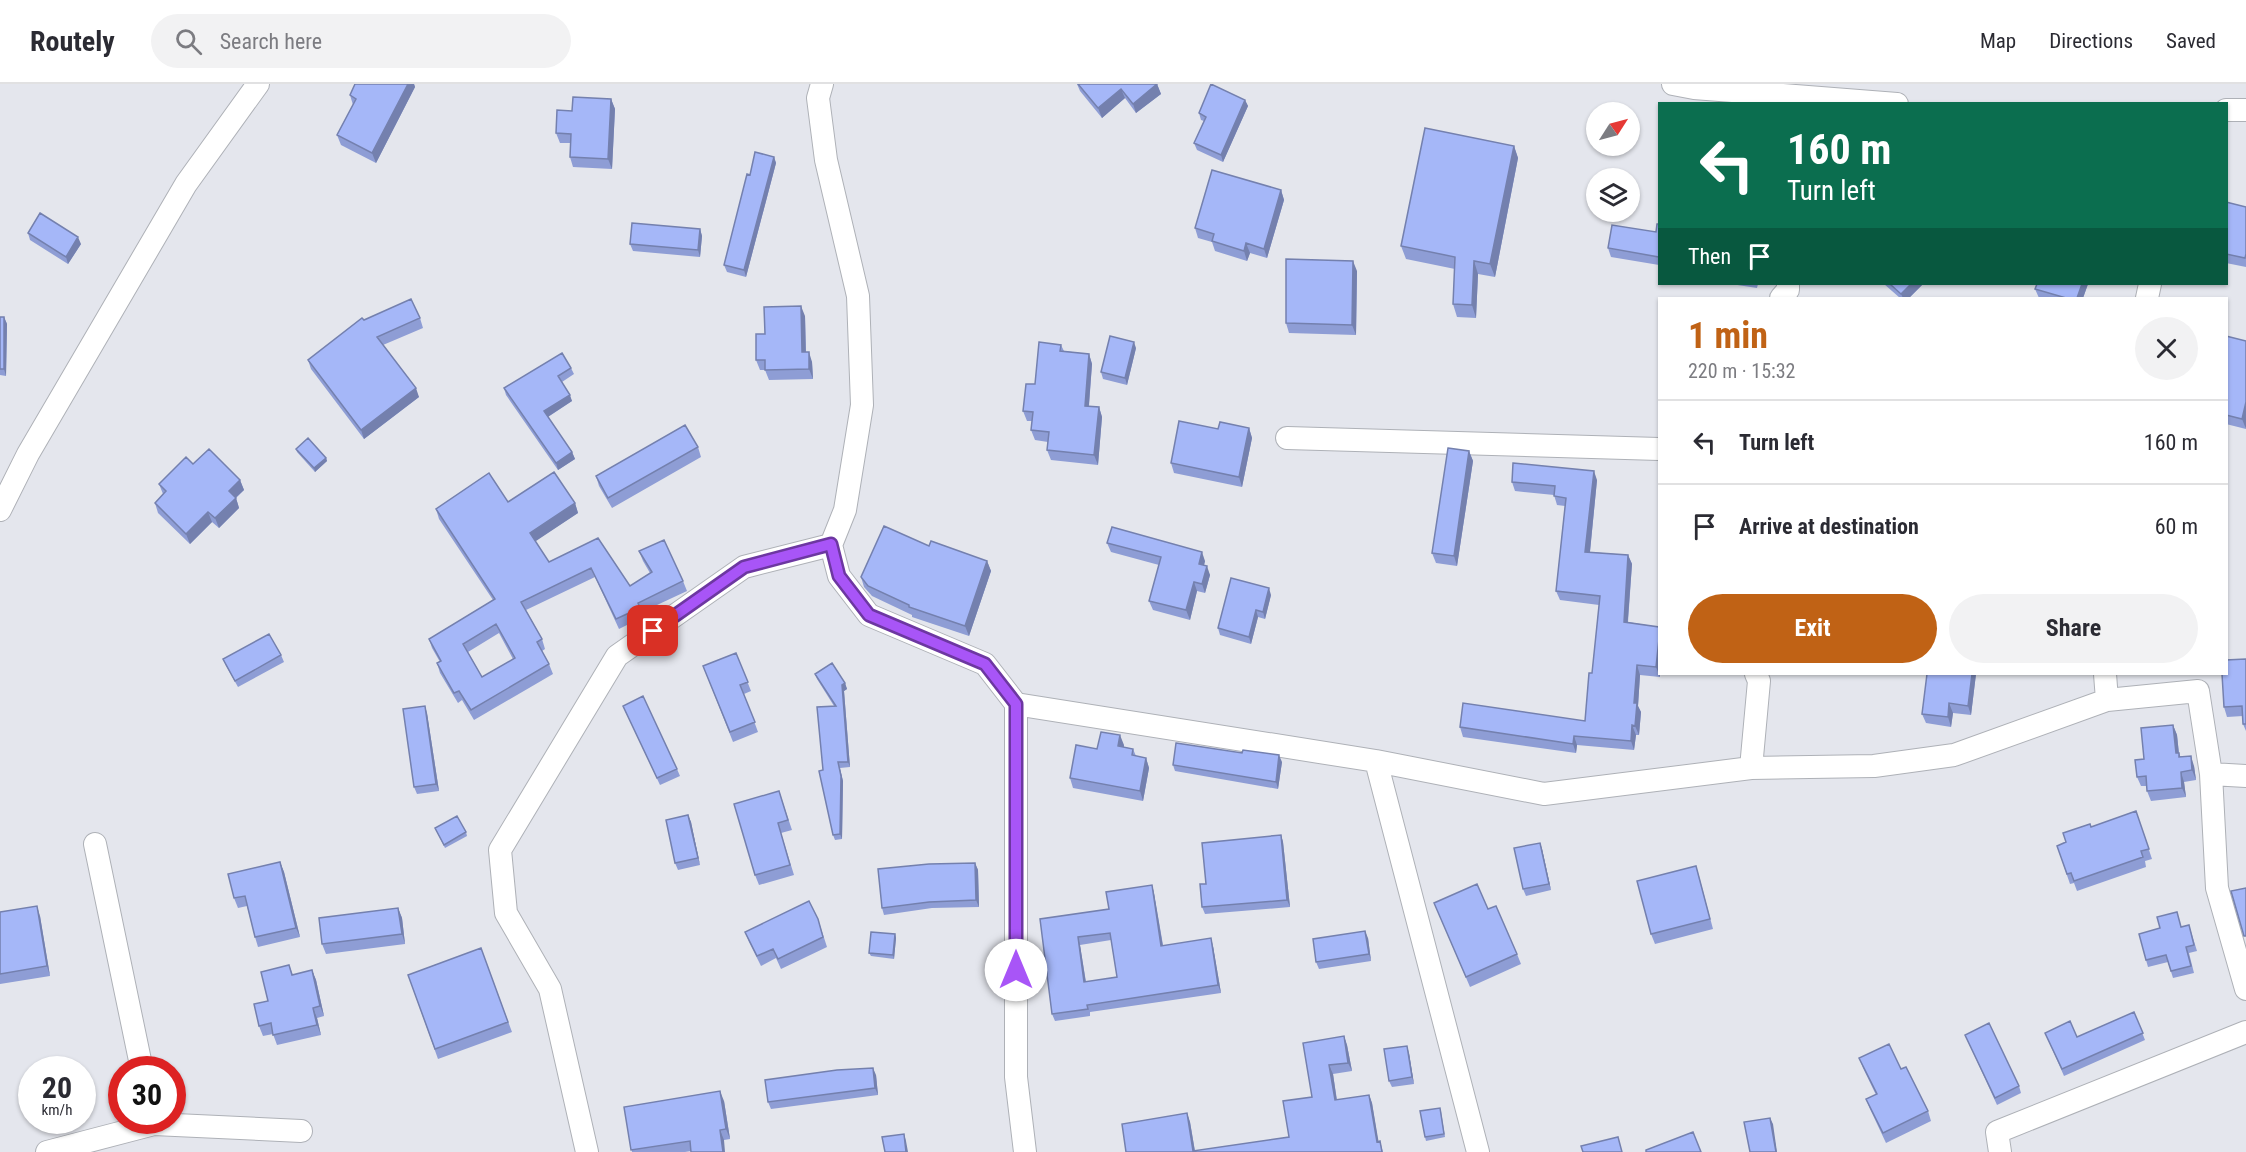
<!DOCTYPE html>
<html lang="en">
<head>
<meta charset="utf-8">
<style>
  body { margin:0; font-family:"Roboto Condensed",sans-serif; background:#f2f2f3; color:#2b2b33; height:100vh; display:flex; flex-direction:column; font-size:22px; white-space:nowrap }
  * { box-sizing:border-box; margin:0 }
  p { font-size:20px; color:#7c7c81 }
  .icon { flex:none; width:33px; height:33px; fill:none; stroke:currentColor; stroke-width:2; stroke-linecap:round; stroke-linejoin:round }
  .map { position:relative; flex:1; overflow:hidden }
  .panel { position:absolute; left:1658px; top:213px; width:570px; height:378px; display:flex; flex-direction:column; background:#fff; border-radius:0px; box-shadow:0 2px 4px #0004 }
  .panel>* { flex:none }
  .banner { position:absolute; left:1658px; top:18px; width:570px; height:183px; border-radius:0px; box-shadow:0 2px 4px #0004; background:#0b6e4f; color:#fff; overflow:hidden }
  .needle { width:39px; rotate:54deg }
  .fabs { position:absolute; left:1586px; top:18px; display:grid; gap:12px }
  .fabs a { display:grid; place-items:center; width:54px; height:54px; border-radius:50%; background:#fff; box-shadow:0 2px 4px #0004; font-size:30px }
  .speed { position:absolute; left:18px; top:972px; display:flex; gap:12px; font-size:30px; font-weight:700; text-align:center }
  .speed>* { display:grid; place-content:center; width:78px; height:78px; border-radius:50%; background:#fff; box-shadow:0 2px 4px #0004; line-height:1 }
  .speed small { font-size:15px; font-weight:400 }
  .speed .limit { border:9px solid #d22; background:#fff; color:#111 }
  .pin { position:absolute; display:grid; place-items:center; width:51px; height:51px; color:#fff; margin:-26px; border-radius:12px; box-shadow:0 3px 9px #0006 }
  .me { position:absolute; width:66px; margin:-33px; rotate:0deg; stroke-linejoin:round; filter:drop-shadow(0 0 4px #0008) }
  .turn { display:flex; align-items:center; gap:21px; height:126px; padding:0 30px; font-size:27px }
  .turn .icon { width:78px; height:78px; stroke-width:2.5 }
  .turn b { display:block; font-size:42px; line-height:51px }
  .then { display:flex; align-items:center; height:57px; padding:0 30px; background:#0003; gap:12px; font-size:22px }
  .round { display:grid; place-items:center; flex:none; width:63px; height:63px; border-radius:32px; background:#f2f2f3 }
  .summary { display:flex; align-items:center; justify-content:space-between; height:102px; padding:0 30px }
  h1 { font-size:36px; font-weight:700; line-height:45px; color:#c06215 }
  .button { display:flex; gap:12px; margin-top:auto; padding:12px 30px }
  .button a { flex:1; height:69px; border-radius:36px; background:#c06215; color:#fff; font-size:24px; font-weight:700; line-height:69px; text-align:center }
  .button a+a { background:#f2f2f3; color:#2b2b33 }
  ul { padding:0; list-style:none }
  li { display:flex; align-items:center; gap:18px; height:84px; padding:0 30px; border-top:2px solid #e1e1e2 }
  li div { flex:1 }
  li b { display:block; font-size:22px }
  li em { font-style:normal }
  header { display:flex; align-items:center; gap:36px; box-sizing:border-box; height:84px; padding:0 30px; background:#fff; border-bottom:2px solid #e1e1e2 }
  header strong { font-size:28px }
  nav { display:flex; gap:33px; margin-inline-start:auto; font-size:21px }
  .search { width:420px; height:54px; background:#f2f2f3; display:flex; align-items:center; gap:15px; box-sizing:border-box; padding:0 21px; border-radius:33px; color:#7c7c81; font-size:22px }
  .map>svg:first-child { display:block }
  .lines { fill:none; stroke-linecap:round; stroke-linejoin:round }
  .street-casing { stroke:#aeb1b7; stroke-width:24 }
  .street { stroke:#fff; stroke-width:22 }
  .wall { fill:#8e9dd5; fill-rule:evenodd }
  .shaded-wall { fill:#7480ae }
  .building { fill:#a5b7f8; stroke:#7480ae; stroke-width:1.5; fill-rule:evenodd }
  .route-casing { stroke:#6d37a1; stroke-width:15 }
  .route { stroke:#a855f7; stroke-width:10 }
</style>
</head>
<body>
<header>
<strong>Routely</strong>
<div class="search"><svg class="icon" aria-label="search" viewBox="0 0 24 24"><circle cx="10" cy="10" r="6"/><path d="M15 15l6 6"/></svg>Search here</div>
<nav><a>Map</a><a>Directions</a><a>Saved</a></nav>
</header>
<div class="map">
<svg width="2246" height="1068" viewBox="0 0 2246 1068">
  <rect width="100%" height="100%" fill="#e4e6ed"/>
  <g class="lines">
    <g class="street-casing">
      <path id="street" d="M1673,0L1694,4L1897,20
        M2226,26H2246
        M1781,214L1788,206V200
        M2147,214L2150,200
        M1287,354L1659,365
        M0,426L28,370L186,100L258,0
        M831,461L839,492L869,531L985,580L1016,620L1376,677L1544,710L1751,684L1874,682L1954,671L2107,616L2198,607L2211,690L2217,804L2246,905
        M2105,590L2107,616
        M1016,620V993L1025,1068
        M1376,677L1478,1068
        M1751,684L1759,597L1756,590
        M2211,690L2246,692
        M95,760L142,986
        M47,1068L154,1040L301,1047
        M587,1068L550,905L506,829L500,766L617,572L744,483L831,461L845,426L862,321L858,212L826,76L818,14L822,0
        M2000,1068L1997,1048L2246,948"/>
    </g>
    <use href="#street" class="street"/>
  </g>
  <path class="wall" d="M355,0H414L415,3L376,79L341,61L337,51L353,21L350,11Z
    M1077,0H1157L1161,10L1136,29L1125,14L1102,34L1080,7Z
    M611,15L615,25L612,85L573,83L570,73V59H560L556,49L572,27Z
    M1245,16L1248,22L1223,78L1197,66L1194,59L1204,37L1201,36L1199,29Z
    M1514,62L1518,74L1495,193L1478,190L1476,234L1457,233L1453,220L1455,185L1406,175L1401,162Z
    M774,73L776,79L746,193L727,188L724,181Z
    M1281,106L1284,116L1267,174L1250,169L1247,177L1215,167L1212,158L1198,154L1195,144Z
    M2226,118L2246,123V183L2226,179Z
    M1659,140V181L1611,173L1608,164L1656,148Z
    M700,145L702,152L700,173L633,167L630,160Z
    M28,149L81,160L68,180L30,156Z
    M1357,187L1356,251L1289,249L1286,239Z
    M1731,200H1758L1757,204Z
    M1884,200H1923L1909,214H1900Z
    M2037,200H2088L2083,214H2039L2035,205Z
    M805,232L806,268L812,278L813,295L769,296L765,286H760L756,276L765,250Z
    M0,233H4L7,240L6,292L0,291Z
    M420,234L423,244L383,261L419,313L364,355L311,285L308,276L364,236Z
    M2226,252L2246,345L2226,340Z
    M1061,261L1064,267L1089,270L1092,280L1089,322L1099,323L1102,333L1098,381L1051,376L1047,366L1048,358L1035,356L1031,346L1032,337H1027L1023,327L1035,300Z
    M1136,264L1127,301L1103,295L1101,288Z
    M571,284L574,290L562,298L572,317L548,333L572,368L575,375L558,386L506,311L504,304Z
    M1249,344L1252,354L1242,403L1174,389L1171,379L1218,345Z
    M698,363L701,373L612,424L599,402L596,392Z
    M296,365L326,374L327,377L315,388L297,368Z
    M1469,367L1473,377L1457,482L1436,479L1432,469Z
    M193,380L240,396L244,406L236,414L239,424L219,444L212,438L190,460L158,429L155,419L163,410L159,400Z
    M1597,396L1590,468L1628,471L1632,480L1628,538L1659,543L1660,593L1640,591L1638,622L1641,628L1639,651H1636L1634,666L1577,661L1576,669L1463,653L1460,643L1585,637L1592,589L1599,521L1560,516L1556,507L1565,422L1557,421L1554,411L1515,407L1512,398Z
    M508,418L575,419L578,429L535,457L549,478L598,454L630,502L650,489L643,477L639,467L683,497L687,507L642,528L643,533L619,545L595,493L526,526L542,555L545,565L542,567L549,580L553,590L474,636L462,616L458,619L440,589L437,579L440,578L432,564L429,555L493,516L439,435L436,425ZM499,549L513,575L482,593L468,568Z
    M1107,459L1205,477L1204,481L1210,491L1205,509L1197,507L1190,536L1153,526L1149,517L1159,481L1111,468Z
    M929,462L987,477L991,487L969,552L912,533V531L872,512L864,503L861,493Z
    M1271,511L1265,535L1258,533L1251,560L1220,551L1218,544Z
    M736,569L751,607L744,610L758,648L733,658L703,582Z
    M281,571L284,578L238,603L226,582L223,575Z
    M2246,575V647L2243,640V632L2227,633L2224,623Z
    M815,590L845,599L847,605L844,607L850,683L840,684L843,697L842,755L835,756L833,751L823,686L834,622L817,595Z
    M1976,590L1971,631L1953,629L1951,643L1926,639L1922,630Z
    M623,622L677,685L680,692L660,701Z
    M427,629L439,707L417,710L414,703Z
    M2173,641L2177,651L2179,669L2180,672L2194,682L2196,696L2184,698L2186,713L2151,717L2147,707V702H2141L2137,693L2144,675Z
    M1124,661V663L1133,665L1136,672L1146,674L1149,684L1143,717L1073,704L1070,694L1097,665Z
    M1282,678L1278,705L1175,687L1173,681Z
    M779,707L792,746L781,749L794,791L759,801L755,791Z
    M2136,727L2152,775L2145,777L2146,783L2077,807L2074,799L2070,800L2057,762L2066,758L2091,743Z
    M688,731L691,738L700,781L678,786L675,779Z
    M435,744L466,748L467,752L445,764Z
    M1281,751L1283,758L1290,823L1205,830L1202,823L1206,800Z
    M1540,759L1542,765L1551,806L1526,812L1523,805Z
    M280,778L284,788L300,853L258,863L255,853L247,822L238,824L234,814Z
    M975,779L978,786L979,823L932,824L884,831L882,824Z
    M1696,782L1699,792L1713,845L1655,860L1651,850Z
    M1152,801L1154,809L1163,861L1213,862L1221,909L1090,928V932L1055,937L1052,930L1040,835L1109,825ZM1111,856L1117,893L1086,898L1080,861Z
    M1434,819L1488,825L1517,870L1521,880L1470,903Z
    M398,824L402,834L405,860L326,870L322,860Z
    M0,828L40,832L50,892L0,900Z
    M2177,828L2181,843L2189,841L2197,867L2189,869L2194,889L2173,894L2168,878L2148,883L2146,876L2160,844Z
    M818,835L827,863L781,885L776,874L761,882L749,858L745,848Z
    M895,850L896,854L894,875L871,872L869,869Z
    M1368,854L1371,877L1319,885L1316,878Z
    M481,864L512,948L438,975L408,891Z
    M289,881L293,891L312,886L316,896L324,932L317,934L321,951L277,961L273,950L263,952L259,942L268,917Z
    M2134,928L2145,956L2064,992L2045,949L2077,953Z
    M1965,951L2019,1002L2021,1009L1997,1021Z
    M1344,952L1347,961L1352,987L1333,990L1337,1016L1369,1011L1372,1019L1378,1057H1380L1383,1068H1126L1187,1029L1190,1038L1195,1067L1289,1053L1312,1013Z
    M1409,969L1414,1000L1392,1003L1389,997Z
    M1859,974L1901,985L1928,1027L1931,1037L1886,1059L1870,1025L1866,1015L1876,1011L1863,984Z
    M876,991L878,1011L771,1025L768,1018Z
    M724,1017L730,1055L724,1056L691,1067L685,1068H632L624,1023Z
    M1441,1027L1445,1053L1426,1057L1425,1053Z"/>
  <path class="shaded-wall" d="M408,0H414L415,3L376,79L372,69Z
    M1157,0L1161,10L1136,29L1133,20Z
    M1121,5L1125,14L1102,34L1098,24Z
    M611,15L615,25L612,85L608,75Z
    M1245,16L1248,22L1223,78L1221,71Z
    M1514,62L1518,74L1495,193L1490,180Z
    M774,73L776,79L746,193L744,186Z
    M1281,106L1284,116L1267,174L1264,165Z
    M700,145L702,152L700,173L698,166Z
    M78,153L81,160L68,180L66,173Z
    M1246,159L1250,169L1247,177L1244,167Z
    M1353,177L1357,187L1356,251L1352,241Z
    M1474,177L1478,190L1476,234L1472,221Z
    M1911,200H1923L1909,214H1903L1901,210Z
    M2082,200H2088L2083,214H2077Z
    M801,222L805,232L806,277L802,268Z
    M4,233L7,240L6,292L4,285Z
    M1134,258L1136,264L1127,301L1125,294Z
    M809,268L812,278L813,295L809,285Z
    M1089,270L1092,280L1088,332L1085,322Z
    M416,304L419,313L364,355L361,346Z
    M570,311L572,317L546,334L544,327Z
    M2246,318V345L2242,335Z
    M1099,323L1102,333L1098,381L1094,371Z
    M1249,344L1252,354L1242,403L1239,393Z
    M1469,367L1473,377L1457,482L1454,472Z
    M572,368L575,375L558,386L556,379Z
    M326,374L327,377L315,388L314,384Z
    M1594,387L1597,396L1589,477L1585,468Z
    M240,396L244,406L232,417L229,407Z
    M236,414L239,424L219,444L215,434Z
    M575,419L578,429L533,459L530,449Z
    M208,428L212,438L190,460L186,450Z
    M1202,468L1205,477L1202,489L1199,480Z
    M1628,471L1632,480L1627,547L1624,538Z
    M987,477L991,487L969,552L965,542Z
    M1207,482L1210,491L1205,509L1202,500Z
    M1194,498L1197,507L1190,536L1186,526Z
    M1269,504L1271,511L1265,535L1263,528Z
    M1256,526L1258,533L1251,560L1249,553Z
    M1659,555V590H1660V593L1656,583Z
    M1637,581L1640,591L1638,622L1641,628L1639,651L1635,642L1634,619Z
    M1972,590H1976L1971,631L1968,622Z
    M845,599L847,605L844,607L850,683L848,678L842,601Z
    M1949,619L1953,629L1951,643L1948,633Z
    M425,622L427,629L439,707L436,700Z
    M1632,641L1636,651L1634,666L1631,657Z
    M2173,641L2177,651L2179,671V669L2182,679L2176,669Z
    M1120,651L1124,661L1122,672L1118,662Z
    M1574,652L1577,661L1576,669L1573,660Z
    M1279,671L1282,678L1278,705L1276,698Z
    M2191,672L2194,682L2196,696L2192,686Z
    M1146,674L1149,684L1143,717L1140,707Z
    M838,678L843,697L842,755L840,750Z
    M2181,688L2184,698L2186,713L2182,704Z
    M688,731L691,738L700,781L698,774Z
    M1281,751L1283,758L1290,823L1287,816Z
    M1540,759L1542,765L1551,806L1549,800Z
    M280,778L284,788L300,853L296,844Z
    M975,779L978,786L979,823L976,816Z
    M1152,801L1154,809L1164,869L1161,862Z
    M37,822L40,832L50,892L47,882Z
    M398,824L402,834L405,860L402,850Z
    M1365,847L1368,854L1371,877L1369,870Z
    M895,850L896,854L894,875L893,871Z
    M1078,853L1080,861L1087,906L1084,898Z
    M1211,854L1213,862L1221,909L1218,901Z
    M312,886L316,896L324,932L320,922Z
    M313,924L317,934L321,951L317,941Z
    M1344,952L1347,961L1352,987L1348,979Z
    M1407,962L1409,969L1414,1000L1412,993Z
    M1329,981L1333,990L1338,1025L1335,1016Z
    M873,984L876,991L878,1011L875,1004Z
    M720,1007L724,1017L730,1055L726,1045Z
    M1369,1011L1372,1019L1380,1066L1377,1058Z
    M1187,1029L1190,1038L1195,1068H1193Z
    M1770,1034L1773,1040L1777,1068H1776Z
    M720,1046L724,1056L725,1068H723Z
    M904,1050L906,1057L908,1068H906Z"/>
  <path class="building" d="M355,0H408L372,69L337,51L356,15L350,11Z
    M1078,0H1157L1133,20L1121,5L1098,24Z
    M1211,0L1245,16L1221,71L1194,59L1206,33L1199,29Z
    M573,13L611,15L608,75L570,73L571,50L556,49L557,26L572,27Z
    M1425,44L1514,62L1490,180L1474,177L1472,221L1453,220L1455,173L1401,162Z
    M755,68L774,73L744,186L724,181L747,90L750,91Z
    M1212,86L1281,106L1264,165L1246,159L1244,167L1212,157L1214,150L1195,144Z
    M2226,118L2246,123V170L2245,174L2226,170Z
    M40,129L78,153L66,173L28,149Z
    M632,139L700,145L698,166L630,160Z
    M1657,140H1659V173L1608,164L1612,141L1656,148Z
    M1286,175L1353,177L1352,241L1286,239Z
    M1890,200H1911L1901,210Z
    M2037,200H2082L2077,214H2066L2035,205Z
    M411,215L420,234L377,253L416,304L361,346L308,276L362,234L364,236Z
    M801,222L802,268H809V285L765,286V276H756V250H765L764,223Z
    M0,233H4V285H0Z
    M1110,252L1134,258L1125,294L1101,288Z
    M2226,252L2246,257V318L2242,335L2226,331Z
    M1039,258L1061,261L1060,267L1089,270L1085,322L1099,323L1094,371L1047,366L1049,348L1031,346L1033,328L1023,327L1026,300H1035Z
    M562,269L571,284L558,292L570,311L544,327L572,368L556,379L504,304Z
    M1179,337L1218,345L1220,338L1249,344L1239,393L1171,379Z
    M685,341L698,363L608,414L596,392Z
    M308,354L326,374L314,384L296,365Z
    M1448,364L1469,367L1454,472L1432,469Z
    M209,365L240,396L229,407L236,414L215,434L208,428L186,450L155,419L166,407L159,400L186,373L193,380Z
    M1513,379L1594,387L1585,468L1628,471L1624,538L1659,543V555L1656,583L1637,581L1634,619H1637L1635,642L1632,641L1631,657L1574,652L1573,660L1460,643L1463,619L1585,637L1589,589H1592L1600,512L1556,507L1566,414L1554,412L1555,402L1512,398Z
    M554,388L575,419L530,449L549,478L598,454L630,502L652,488L639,467L664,456L683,497L638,519L640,524L616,535L591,484L521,518L542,555L537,558L549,580L471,626L459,607L454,609L437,579L441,577L429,555L495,515L436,425L489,389L508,418ZM496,540L515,574L482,593L463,560Z
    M884,442L929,462L931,457L987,477L965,542L909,523V521L868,502L861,493Z
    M1112,443L1202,468L1199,480L1207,482L1202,500L1194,498L1186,526L1149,517L1161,473L1107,459Z
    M1231,494L1269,504L1263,528L1256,526L1249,553L1218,544Z
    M269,550L281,571L235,597L223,575Z
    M736,569L748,598L740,601L755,638L730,648L703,582Z
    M2246,575V640H2243L2242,622L2224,623L2222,590H2226V576Z
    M832,579L845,599L842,601L848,678H838L841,692L840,750L833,751L819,687L823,686L817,623L836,622L815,590Z
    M1927,590H1972L1968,622L1949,619L1948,633L1922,630Z
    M643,612L677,685L657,694L623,622Z
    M425,622L436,700L414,703L403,625Z
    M2173,641L2176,669H2179V673L2191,672L2192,686L2181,688L2182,704L2147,707L2146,692L2137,693L2135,676L2144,675L2141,644Z
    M1101,648L1120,651L1118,662L1133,665L1132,671L1146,674L1140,707L1070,694L1076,661L1097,665Z
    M1176,659L1242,669L1243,666L1279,671L1276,698L1173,681Z
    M779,707L788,736L778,739L790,781L755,791L734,720Z
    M2136,727L2149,765L2141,767L2143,773L2074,797L2071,789L2067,790L2057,762L2066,758L2063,749L2090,740L2091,743Z
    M688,731L698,774L675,779L666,736Z
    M457,732L466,748L444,761L435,744Z
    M1281,751L1287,816L1202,823L1200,800H1206L1202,759Z
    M1540,759L1549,800L1523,805L1514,764Z
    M280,778L296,844L255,853L245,812L234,814L228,790Z
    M975,779L976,816L929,818L882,824L878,785L929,780Z
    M1696,782L1710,835L1651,850L1637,797Z
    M1477,800L1488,825L1496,822L1517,870L1466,893L1434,819Z
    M1152,801L1161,862L1211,854L1218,901L1087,921L1088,925L1052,930L1040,835L1109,825L1106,808ZM1110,849L1117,893L1084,898L1078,853Z
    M2246,804V852H2244L2231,807Z
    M809,817L818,835L823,853L778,875L773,865L757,872L745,848Z
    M37,822L47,882L0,890V828Z
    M398,824L402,850L322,860L319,834Z
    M2177,828L2181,843L2189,841L2194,861L2186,863L2191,882L2171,887L2166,871L2146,876L2139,850L2160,844L2157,833Z
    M1365,847L1369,870L1316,878L1313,855Z
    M871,848L895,850L893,871L869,869Z
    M481,864L508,938L435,965L408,891Z
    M289,881L292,891L312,886L320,922L313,924L317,941L273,951L271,939L259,942L254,920L268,917L261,888Z
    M2134,928L2143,949L2062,985L2045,949L2070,937L2077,953Z
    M1989,939L2019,1002L1995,1014L1965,951Z
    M1344,952L1348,979L1329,981L1335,1016L1369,1011L1377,1058L1380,1057L1382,1068H1126L1122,1040L1187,1029L1193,1067L1289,1053L1283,1017L1312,1013L1303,959Z
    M1889,960L1901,985L1906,983L1928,1027L1883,1049L1866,1015L1877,1010L1859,974Z
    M1407,962L1412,993L1389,997L1384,965Z
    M873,984L875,1004L768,1018L765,996L837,986Z
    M720,1007L726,1045L720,1046L723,1068H691L690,1057L631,1066L624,1023Z
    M1440,1024L1444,1050L1425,1053L1420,1027Z
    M1770,1034L1776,1068H1750L1744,1038Z
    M1693,1048L1701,1068H1646V1066Z
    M904,1050L906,1068H885L882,1053Z
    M1618,1053L1622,1068H1583L1581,1062Z"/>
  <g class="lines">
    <g class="route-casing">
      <path id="route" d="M653,547L744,483L831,460L839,492L869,531L985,580L1016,620V886"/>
    </g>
    <use href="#route" class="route"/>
  </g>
</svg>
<div class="fabs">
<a><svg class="needle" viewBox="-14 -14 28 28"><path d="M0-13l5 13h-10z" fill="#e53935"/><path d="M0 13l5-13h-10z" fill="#7c7c81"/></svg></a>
<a><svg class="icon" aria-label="layers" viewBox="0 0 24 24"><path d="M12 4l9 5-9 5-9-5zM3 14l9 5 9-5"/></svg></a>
</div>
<div class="speed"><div>20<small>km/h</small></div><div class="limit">30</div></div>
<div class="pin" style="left:653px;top:547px;background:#d93025"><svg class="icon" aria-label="arrive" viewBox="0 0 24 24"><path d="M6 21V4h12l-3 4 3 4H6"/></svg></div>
<svg class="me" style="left:1016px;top:886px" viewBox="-20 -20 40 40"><circle r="19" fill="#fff"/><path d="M0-13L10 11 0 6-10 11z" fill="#a855f7"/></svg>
<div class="banner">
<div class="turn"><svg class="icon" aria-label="left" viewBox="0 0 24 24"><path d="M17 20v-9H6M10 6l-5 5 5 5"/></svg><div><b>160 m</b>Turn left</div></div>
<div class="then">Then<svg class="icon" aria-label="arrive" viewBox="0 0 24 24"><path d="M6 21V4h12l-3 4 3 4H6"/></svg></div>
</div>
<section class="panel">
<div class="summary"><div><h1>1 min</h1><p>220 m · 15:32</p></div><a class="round"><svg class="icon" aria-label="close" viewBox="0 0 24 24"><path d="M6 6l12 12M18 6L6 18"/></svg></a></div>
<ul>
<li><svg class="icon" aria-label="left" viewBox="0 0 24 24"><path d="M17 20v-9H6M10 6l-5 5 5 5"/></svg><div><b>Turn left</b></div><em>160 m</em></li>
<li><svg class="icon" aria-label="arrive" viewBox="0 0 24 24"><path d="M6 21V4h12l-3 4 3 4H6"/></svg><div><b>Arrive at destination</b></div><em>60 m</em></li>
</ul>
<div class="button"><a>Exit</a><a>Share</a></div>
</section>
</div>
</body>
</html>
